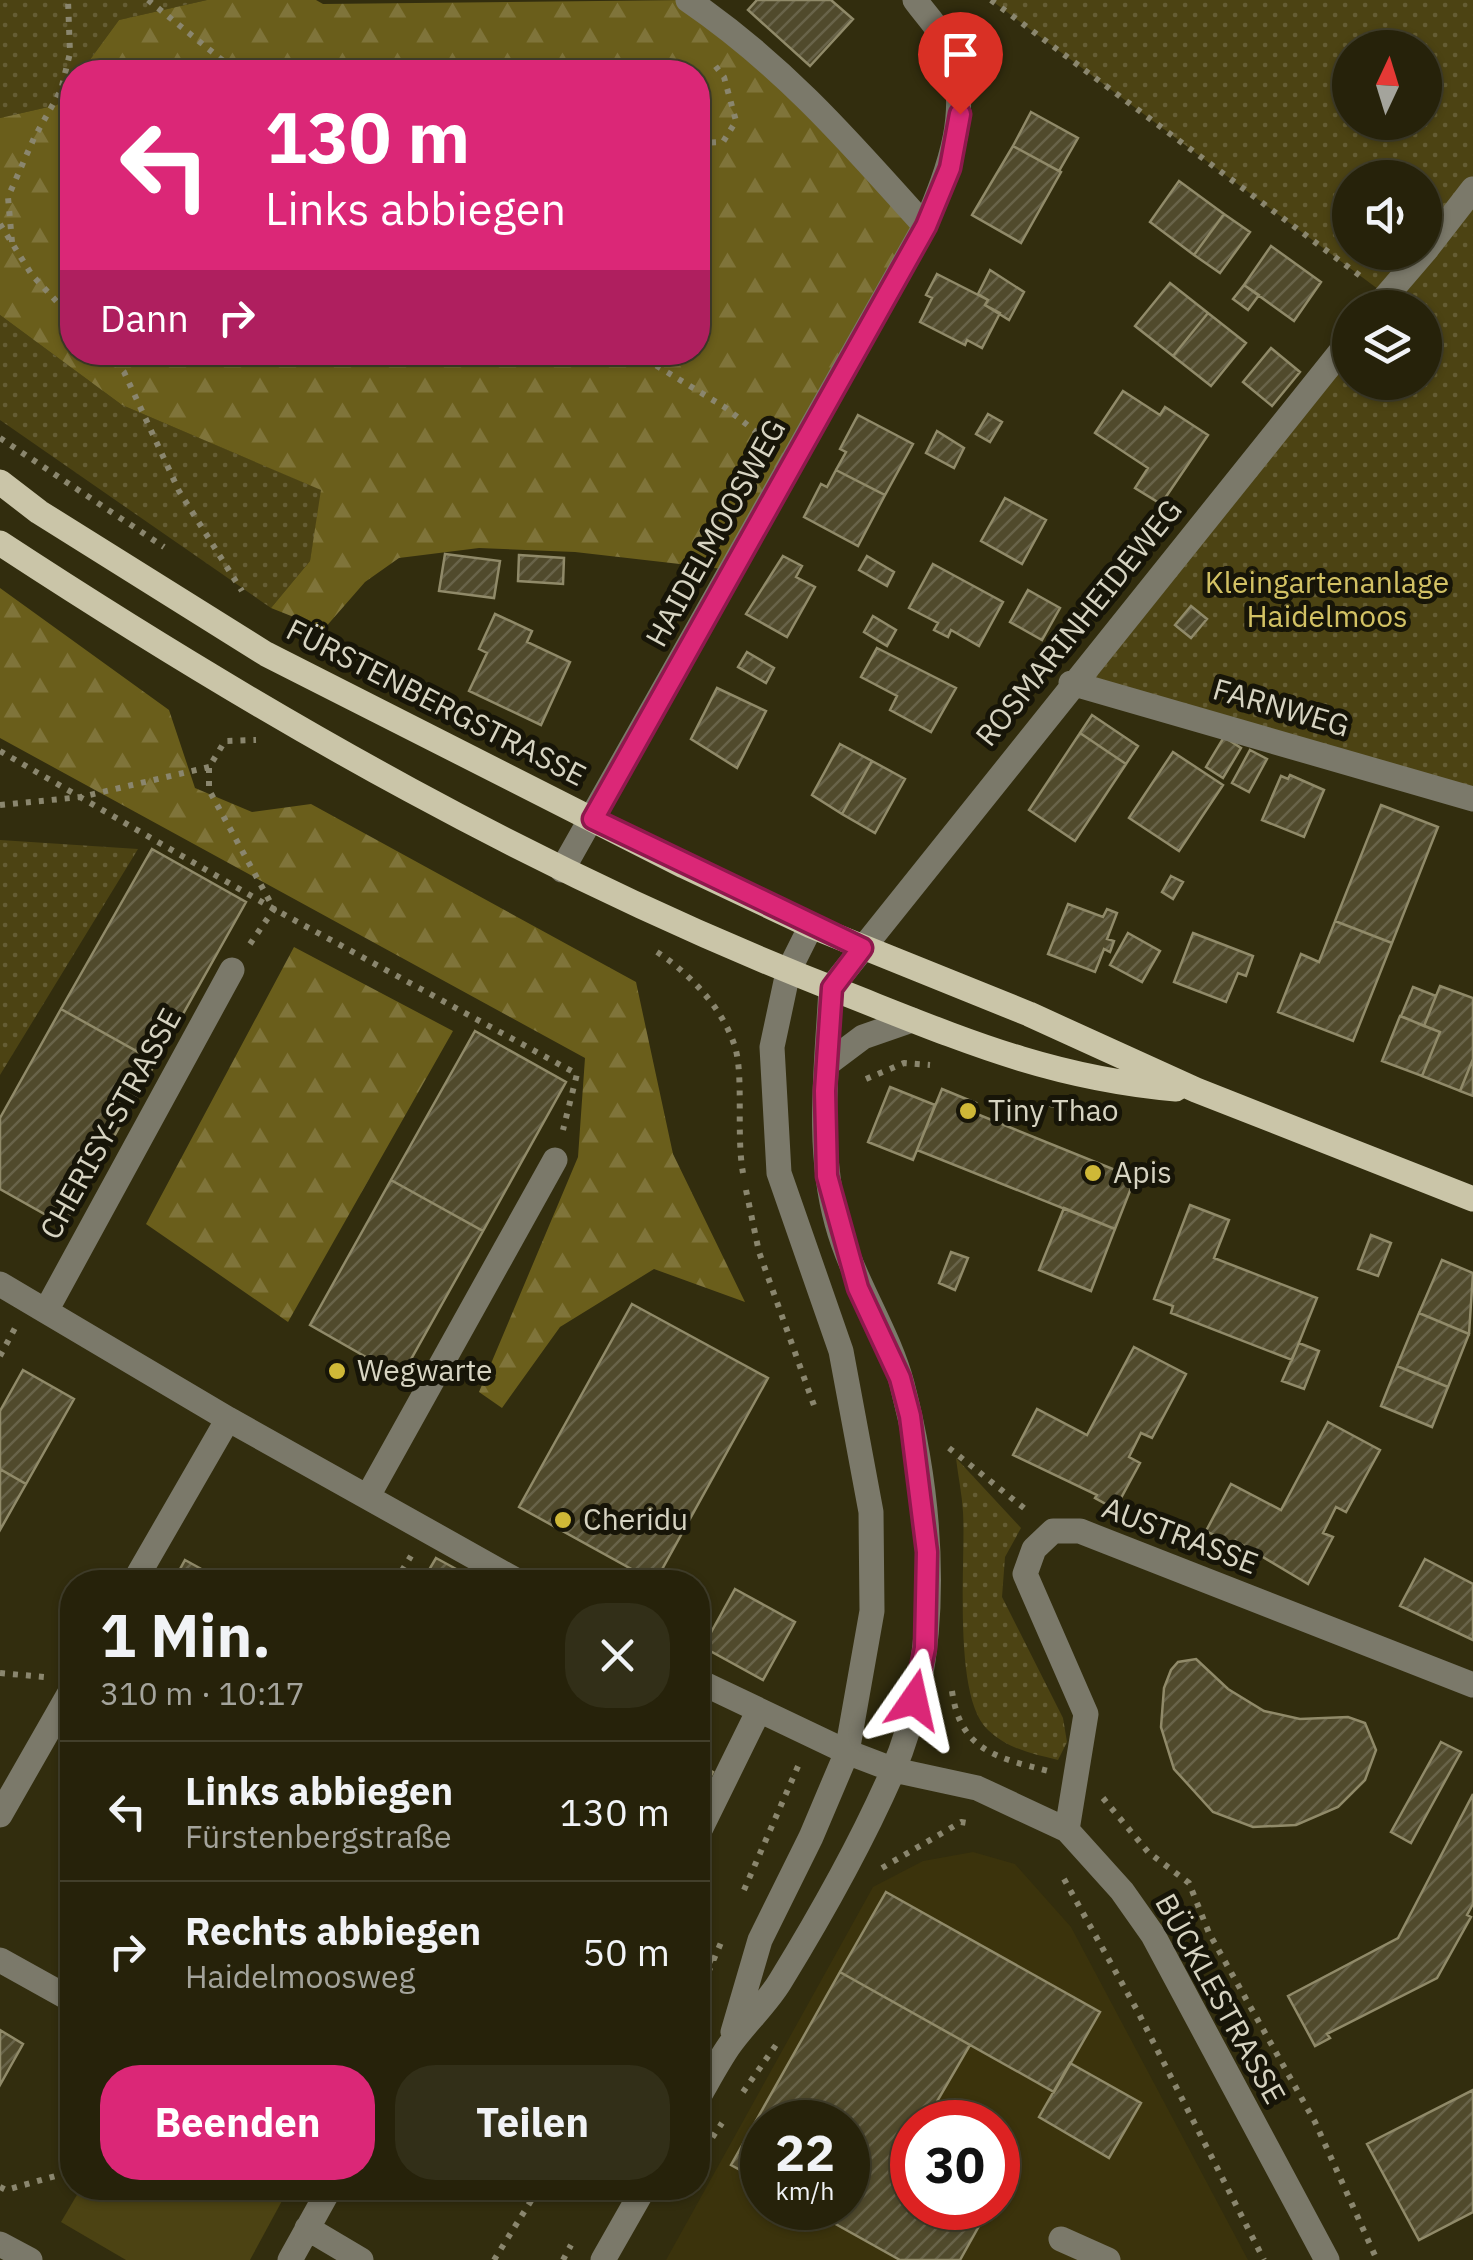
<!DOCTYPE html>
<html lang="de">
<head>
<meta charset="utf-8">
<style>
  body { margin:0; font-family:"IBM Plex Sans",sans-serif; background:#322f18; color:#f1f3f6; height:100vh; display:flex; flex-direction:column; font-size:38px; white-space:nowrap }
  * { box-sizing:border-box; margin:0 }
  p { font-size:32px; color:#a4a49c }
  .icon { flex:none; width:55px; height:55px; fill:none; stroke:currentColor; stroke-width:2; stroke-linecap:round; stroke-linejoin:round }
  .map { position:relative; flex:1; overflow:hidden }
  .panel { position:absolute; left:60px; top:1570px; width:650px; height:630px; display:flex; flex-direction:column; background:#26220a; border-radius:40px; box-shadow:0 2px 8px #0004,0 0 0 2px #423f2b }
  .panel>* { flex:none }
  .top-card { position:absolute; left:60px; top:60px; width:650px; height:305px; border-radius:40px; box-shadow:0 2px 8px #0004,0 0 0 2px #423f2b; background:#db2777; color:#fff; overflow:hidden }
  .needle { width:65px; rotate:4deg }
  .buttons { position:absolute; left:1332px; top:30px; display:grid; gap:20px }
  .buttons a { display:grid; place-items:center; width:110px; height:110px; border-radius:50%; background:#26220a; box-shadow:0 2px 8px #0004,0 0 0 2px #423f2b; font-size:50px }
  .speed { position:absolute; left:740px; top:2100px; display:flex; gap:20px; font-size:50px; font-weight:700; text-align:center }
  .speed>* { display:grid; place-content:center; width:130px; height:130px; border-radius:50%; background:#26220a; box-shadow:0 2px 8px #0004,0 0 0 2px #423f2b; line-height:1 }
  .speed small { font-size:25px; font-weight:400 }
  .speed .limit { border:15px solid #d22; background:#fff; color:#111 }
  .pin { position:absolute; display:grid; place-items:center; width:85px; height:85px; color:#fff; margin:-102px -42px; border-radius:50% 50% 50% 0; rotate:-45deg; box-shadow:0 0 10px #0007 }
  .pin .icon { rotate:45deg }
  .me { position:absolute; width:110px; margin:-55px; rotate:11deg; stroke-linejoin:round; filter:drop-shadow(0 0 8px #0008) }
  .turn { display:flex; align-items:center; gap:35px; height:210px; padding:0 40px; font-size:45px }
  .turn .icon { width:130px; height:130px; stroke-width:2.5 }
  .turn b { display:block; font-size:70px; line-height:85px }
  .then { display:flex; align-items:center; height:95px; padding:0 40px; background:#0003; gap:20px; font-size:38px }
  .round { display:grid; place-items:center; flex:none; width:105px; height:105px; border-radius:40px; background:#322f18 }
  .head { display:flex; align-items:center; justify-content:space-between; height:170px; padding:0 40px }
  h1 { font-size:60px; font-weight:700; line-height:75px }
  .action { display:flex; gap:20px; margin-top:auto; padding:20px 40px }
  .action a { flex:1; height:115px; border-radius:40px; background:#db2777; color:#fff; font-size:40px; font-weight:700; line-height:115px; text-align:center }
  .action a+a { background:#322f18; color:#f1f3f6 }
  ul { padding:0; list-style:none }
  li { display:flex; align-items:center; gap:30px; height:140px; padding:0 40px; border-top:2px solid #423f2b }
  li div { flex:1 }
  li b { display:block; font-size:38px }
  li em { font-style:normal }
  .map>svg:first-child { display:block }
  .built { fill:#3b330c; fill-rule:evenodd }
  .grass { fill:url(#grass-dots); fill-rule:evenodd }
  .forest { fill:url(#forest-firs) }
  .park { fill:#4c4313 }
  .building { fill:url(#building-hatch); stroke:#908a69; stroke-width:2.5 }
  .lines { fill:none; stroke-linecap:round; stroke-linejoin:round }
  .path { stroke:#8a866e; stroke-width:6; stroke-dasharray:5 8; stroke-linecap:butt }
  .minor { stroke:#7b796a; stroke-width:25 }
  .major { stroke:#cac5a8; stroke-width:25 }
  .route-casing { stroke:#8e194d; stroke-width:25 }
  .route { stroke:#db2777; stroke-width:18 }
  .poi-dot { fill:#cfb837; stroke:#171508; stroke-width:4 }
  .labels { text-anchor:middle; stroke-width:10; stroke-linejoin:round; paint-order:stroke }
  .street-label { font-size:30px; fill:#d7d4c2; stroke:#171508 }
  .park-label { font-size:30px; fill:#d3c264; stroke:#171508 }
  .poi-label { font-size:30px; fill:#d7d4c2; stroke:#171508; text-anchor:start }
</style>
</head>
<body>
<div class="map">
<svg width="1473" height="2260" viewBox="0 0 1473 2260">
  <defs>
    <pattern id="grass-dots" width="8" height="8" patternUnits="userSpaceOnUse" patternTransform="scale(2.5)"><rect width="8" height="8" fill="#4c4313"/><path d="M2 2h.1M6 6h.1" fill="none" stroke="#655d34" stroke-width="1.8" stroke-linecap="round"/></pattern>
    <pattern id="forest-firs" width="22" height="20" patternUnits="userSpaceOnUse" patternTransform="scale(2.5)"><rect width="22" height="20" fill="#6a5e1b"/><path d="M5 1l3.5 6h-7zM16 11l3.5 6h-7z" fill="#7f743a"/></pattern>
    <pattern id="building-hatch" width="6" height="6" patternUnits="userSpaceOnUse" patternTransform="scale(2.5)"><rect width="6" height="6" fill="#504a2c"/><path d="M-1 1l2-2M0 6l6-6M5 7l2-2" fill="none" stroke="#686349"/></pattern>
  </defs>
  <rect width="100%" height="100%" fill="#322d0e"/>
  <path class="built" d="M973,1852L1015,1864L1071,1927L1248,2260H666L873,1887L923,1861ZM762,2122H848V2208H762ZM912,2122H998V2208H912Z"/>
  <path class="grass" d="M0,0H207L119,20L81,72H72V84L57,105L0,118Z
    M991,0H1473V799L1071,683L1350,340V382H1425V308L1376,307L1386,295ZM1350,48H1425V122H1350ZM1350,178H1425V252H1350Z
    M0,315L122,405L322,490L310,561L271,608L0,420Z
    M0,840L138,849L0,1075Z
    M956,1458L1021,1528L1005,1557L1002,1597L1063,1718L1067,1742L1058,1760C1033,1754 1008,1749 988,1730C952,1697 966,1561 963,1512C962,1494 958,1476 956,1458Z"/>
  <path class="forest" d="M207,0H316L323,4L688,0L925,226L732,570L575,552L479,548L399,558L365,582L324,629L271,608L310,561L321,490L122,405L0,315V118L57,105L72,84V352H698V72H81L119,20Z
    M0,588L169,710L195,788L252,812L311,804L636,982L673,1154L745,1302L654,1269L560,1327L502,1408L479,1392L578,1157L585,1058L0,738Z
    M294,947L453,1031L288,1322L146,1224Z"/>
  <path class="park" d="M81,2188H289L250,2260H126L61,2222Z"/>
  <path class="building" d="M757,0H831L853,19L810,66L748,10Z
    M1031,112L1078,138L1059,171L1013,146Z
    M1013,146L1061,172L1021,243L972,215Z
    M1179,181L1224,214L1194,255L1150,222Z
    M1224,214L1250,232L1220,273L1194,255Z
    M1271,246L1321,282L1294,321L1244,285Z
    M990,270L1024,292L1009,320L985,305L988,300L978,294Z
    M937,274L988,300L985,305L1000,313L982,348L967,340L965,345L920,322L932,298L926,295Z
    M1170,283L1208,313L1173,356L1135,326Z
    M1244,285L1259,295L1248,310L1233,299Z
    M1208,313L1246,343L1211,386L1173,356Z
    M1271,348L1300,372L1272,406L1243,382Z
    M1123,391L1160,415L1165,407L1208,435L1161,504L1135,488L1148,468L1095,433Z
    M988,414L1002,422L990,442L976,434Z
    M858,415L913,444L885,495L836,470L846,452L840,449Z
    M937,431L964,448L954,468L926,453Z
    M836,470L885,495L858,546L804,517L821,484L827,487Z
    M1005,498L1046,520L1022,564L981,541Z
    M445,554L500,561L494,598L439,591Z
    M519,555L564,558L563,584L518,581Z
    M783,556L802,566L796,577L815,587L787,637L746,614Z
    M867,556L894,572L887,586L859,570Z
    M933,564L1003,602L979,646L951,630L948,637L934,630L938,623L909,608Z
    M1028,590L1060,608L1042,640L1010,622Z
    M1191,606L1207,619L1191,638L1175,625Z
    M495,614L532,631L527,642L570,662L541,725L469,691L487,653L479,649Z
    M873,616L896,630L887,646L864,632Z
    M877,648L956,688L931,732L890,710L897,696L861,677Z
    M747,652L774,668L766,683L738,667Z
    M717,688L766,711L737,768L691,739Z
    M1092,715L1138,746L1126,764L1080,733Z
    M1080,733L1126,764L1075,841L1029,810Z
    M1224,737L1241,748L1223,778L1206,767Z
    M840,744L872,761L842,814L812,795Z
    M1250,750L1267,759L1249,792L1232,783Z
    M1173,752L1223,785L1179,851L1129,818Z
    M872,761L905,779L875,833L842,814Z
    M1290,775L1324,790L1304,837L1262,820L1281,776L1288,779Z
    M1381,805L1438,827L1392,943L1335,921Z
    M152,849L246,902L156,1062L61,1009Z
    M1171,876L1183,882L1173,899L1162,892Z
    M1068,904L1103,917L1107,909L1117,913L1107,939L1114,941L1110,952L1104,949L1095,972L1048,954Z
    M1335,921L1392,943L1353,1041L1278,1012L1301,954L1319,962Z
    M1128,933L1160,951L1142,982L1110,965Z
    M1193,933L1253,956L1246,976L1238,973L1226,1002L1174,982Z
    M1440,986L1473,998V1059L1460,1091L1422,1076L1440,1032L1424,1026Z
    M1413,987L1436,996L1424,1026L1401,1016Z
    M61,1009L156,1062L64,1225L0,1189V1118Z
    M1400,1016L1440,1032L1422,1076L1382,1061Z
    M475,1031L566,1082L483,1231L391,1180Z
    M1473,1059V1096L1460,1091Z
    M890,1087L935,1105L913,1160L868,1142Z
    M942,1089L976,1103L972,1112L1135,1178L1115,1229L917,1150Z
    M391,1180L483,1231L401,1377L310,1325Z
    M1190,1205L1229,1220L1214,1258L1317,1298L1292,1360L1171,1313L1173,1306L1154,1299Z
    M1064,1208L1115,1229L1091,1291L1039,1270Z
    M1371,1235L1391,1243L1378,1276L1358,1269Z
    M951,1252L968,1258L955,1290L939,1283Z
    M1442,1260L1473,1273L1469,1334L1419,1313Z
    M632,1304L768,1378L655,1582L519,1507Z
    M1419,1313L1469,1334L1448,1387L1397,1366Z
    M1299,1343L1319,1351L1304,1389L1282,1381Z
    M1134,1347L1186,1374L1152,1438L1141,1433L1129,1457L1140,1463L1115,1509L1095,1498L1097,1495L1013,1455L1037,1409L1087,1435Z
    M1397,1366L1448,1387L1432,1427L1381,1406Z
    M23,1370L74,1399L26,1484L0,1469V1411Z
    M1328,1422L1380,1450L1346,1512L1336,1507L1323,1533L1333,1537L1308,1584L1236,1541L1234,1545L1206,1531L1231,1484L1281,1510Z
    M0,1469L26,1484L0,1530Z
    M436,1558L480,1582H422Z
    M1425,1559L1473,1584V1640L1400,1606Z
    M185,1560L225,1582H173Z
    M735,1589L795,1622L763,1680L703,1647Z
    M1196,1659L1228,1689L1264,1711L1300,1719L1348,1717L1365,1723L1376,1750L1365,1780L1338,1807L1296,1825L1253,1827L1213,1812L1174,1769L1161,1727L1164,1688L1171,1670L1178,1662Z
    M1441,1742L1461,1752L1411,1843L1391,1832Z
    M72,1758V1782L62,1776Z
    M698,1764L713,1772L698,1800Z
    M1473,1794V1904L1467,1915L1471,1917L1437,1978L1327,2034L1330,2038L1315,2046L1288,1996L1398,1938Z
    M886,1892L1100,2012L1054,2092L840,1972Z
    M840,1972L970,2045L925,2122H912V2208H989L960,2260H900L807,2208H848V2122H762V2182L731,2165Z
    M0,2030L23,2044L0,2085Z
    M1070,2063L1141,2103L1109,2158L1039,2117Z
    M1473,2090V2212L1419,2240L1367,2144Z"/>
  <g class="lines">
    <path class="path" d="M148,0L237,72
      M991,0L1363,278
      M698,143L723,142L736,121L724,77L713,63
      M0,224L32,275L72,318
      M12,242L8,197L34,138L61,90L70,53L68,0
      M106,352L124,372L179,491L242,591
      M634,352L726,408L770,443
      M0,438L164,547
      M0,751L274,909L577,1074L563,1130
      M0,805L81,797L209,767
      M250,944L274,909L209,790V767L225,741L256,740
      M657,952C689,973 723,1008 735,1047C744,1076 736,1135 743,1173
      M866,1079L904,1063L930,1065
      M1050,1104L1082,1112
      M746,1190L759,1252L816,1411
      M0,1356L15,1328
      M949,1448L1029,1512
      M395,1582L411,1556
      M0,1673L44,1677
      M952,1691C960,1751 998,1758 1048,1771
      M1103,1798L1148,1852L1189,1883L1209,1933L1315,2122L1377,2260
      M882,1868L961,1822L967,1823
      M1064,1879L1138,2012L1264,2260
      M744,1890L799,1764
      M698,1955L713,1962
      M698,1996L723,1938
      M743,2092L776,2045
      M698,2159L722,2123
      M0,2187L6,2190L66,2173L72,2161
      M494,2260L539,2188
      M563,2260L571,2245"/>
    <path class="minor" d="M688,0C783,65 849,141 925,226
      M1425,251L1473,189
      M1376,308L1424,252
      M1071,683L1473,799
      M562,870L925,226C949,169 974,107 947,45C940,29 925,14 915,0
      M827,1064L863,1037L912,1020
      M0,1284L228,1419L519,1582
      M47,1309L232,970
      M368,1496L555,1160
      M134,1582L228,1419
      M698,1681L847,1752L894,1770L977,1788L1067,1830L1122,1891L1153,1935L1327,2260
      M0,1815L72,1689
      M1067,1830L1086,1714L1025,1574L1034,1549L1053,1531H1080L1473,1685
      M698,1834L758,1712
      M0,1960L72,2000
      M733,2032L760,1940L811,1837L847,1752L872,1611L871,1512L841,1351L779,1173L772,1047L788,972L811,926
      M698,2098C708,2081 718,2062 729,2046C745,2023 767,2004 781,1980C819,1918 863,1839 892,1773C944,1654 934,1507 902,1384C888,1331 852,1279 837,1223C816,1147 827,1065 831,988L1350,340
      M307,2228L361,2260
      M1061,2239L1108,2260
      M0,2244L30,2260
      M290,2260L330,2188
      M603,2260L644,2188"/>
    <path class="major" d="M0,482L39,512L266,654L684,866L811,926L1029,1014L1196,1090L1473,1199
      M0,543C267,718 546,877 844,993C961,1039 1049,1078 1176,1089"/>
  </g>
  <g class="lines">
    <g class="route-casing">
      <path id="route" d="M914,1700L925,1648L927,1552L910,1416L900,1378L858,1288L827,1176L825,1091L832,988L862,948L593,819L926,226L950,168L960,114"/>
    </g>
    <use href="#route" class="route"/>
  </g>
  <g class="poi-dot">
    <circle cx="968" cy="1111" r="10"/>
    <circle cx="1093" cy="1173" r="10"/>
    <circle cx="337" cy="1371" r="10"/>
    <circle cx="563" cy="1520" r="10"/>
  </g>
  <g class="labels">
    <g class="street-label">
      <text transform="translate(716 533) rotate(-61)" y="10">HAIDELMOOSWEG</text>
      <text transform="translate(1079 623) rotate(-51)" y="10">ROSMARINHEIDEWEG</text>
      <text transform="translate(436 703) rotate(27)" y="10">FÜRSTENBERGSTRASSE</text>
      <text transform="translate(1281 708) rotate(16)" y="10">FARNWEG</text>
      <text transform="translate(111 1124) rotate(-61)" y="10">CHERISY-STRASSE</text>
      <text transform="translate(1180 1536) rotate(21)" y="10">AUSTRASSE</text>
      <text transform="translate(1220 1999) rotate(61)" y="10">BÜCKLESTRASSE</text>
    </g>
    <g class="park-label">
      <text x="1327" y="593">Kleingartenanlage<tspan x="1327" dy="34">Haidelmoos</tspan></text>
    </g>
    <g class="poi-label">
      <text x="988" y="1121">Tiny Thao</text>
      <text x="1113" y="1183">Apis</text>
      <text x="357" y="1381">Wegwarte</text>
      <text x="583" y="1530">Cheridu</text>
    </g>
  </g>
</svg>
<div class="buttons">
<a><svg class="needle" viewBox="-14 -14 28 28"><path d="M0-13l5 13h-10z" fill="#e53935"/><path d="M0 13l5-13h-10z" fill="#a4a49c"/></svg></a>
<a><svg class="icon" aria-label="sound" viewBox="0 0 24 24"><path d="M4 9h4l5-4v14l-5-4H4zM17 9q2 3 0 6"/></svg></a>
<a><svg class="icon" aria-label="layers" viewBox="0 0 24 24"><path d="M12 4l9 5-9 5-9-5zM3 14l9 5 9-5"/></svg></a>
</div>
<div class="speed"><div>22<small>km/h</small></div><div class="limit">30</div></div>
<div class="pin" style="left:960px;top:114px;background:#d93025"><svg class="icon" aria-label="arrive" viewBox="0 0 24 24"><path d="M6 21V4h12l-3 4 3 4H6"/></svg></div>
<svg class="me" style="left:914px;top:1700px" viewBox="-20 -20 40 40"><path d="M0-17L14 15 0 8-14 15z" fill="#db2777" stroke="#fff" stroke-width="4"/></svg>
<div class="top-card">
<div class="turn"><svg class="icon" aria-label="left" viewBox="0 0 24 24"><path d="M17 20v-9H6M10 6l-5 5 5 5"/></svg><div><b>130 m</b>Links abbiegen</div></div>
<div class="then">Dann<svg class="icon" aria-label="right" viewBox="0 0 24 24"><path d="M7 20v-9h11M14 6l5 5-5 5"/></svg></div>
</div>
<section class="panel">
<div class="head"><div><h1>1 Min.</h1><p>310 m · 10:17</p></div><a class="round"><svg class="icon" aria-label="close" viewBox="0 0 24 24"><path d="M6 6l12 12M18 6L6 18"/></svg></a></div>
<ul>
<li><svg class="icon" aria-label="left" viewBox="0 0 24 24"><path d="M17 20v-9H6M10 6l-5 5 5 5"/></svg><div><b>Links abbiegen</b><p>Fürstenbergstraße</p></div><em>130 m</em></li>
<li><svg class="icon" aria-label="right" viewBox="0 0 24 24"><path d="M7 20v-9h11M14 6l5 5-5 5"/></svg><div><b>Rechts abbiegen</b><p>Haidelmoosweg</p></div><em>50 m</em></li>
</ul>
<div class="action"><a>Beenden</a><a>Teilen</a></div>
</section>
</div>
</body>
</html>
